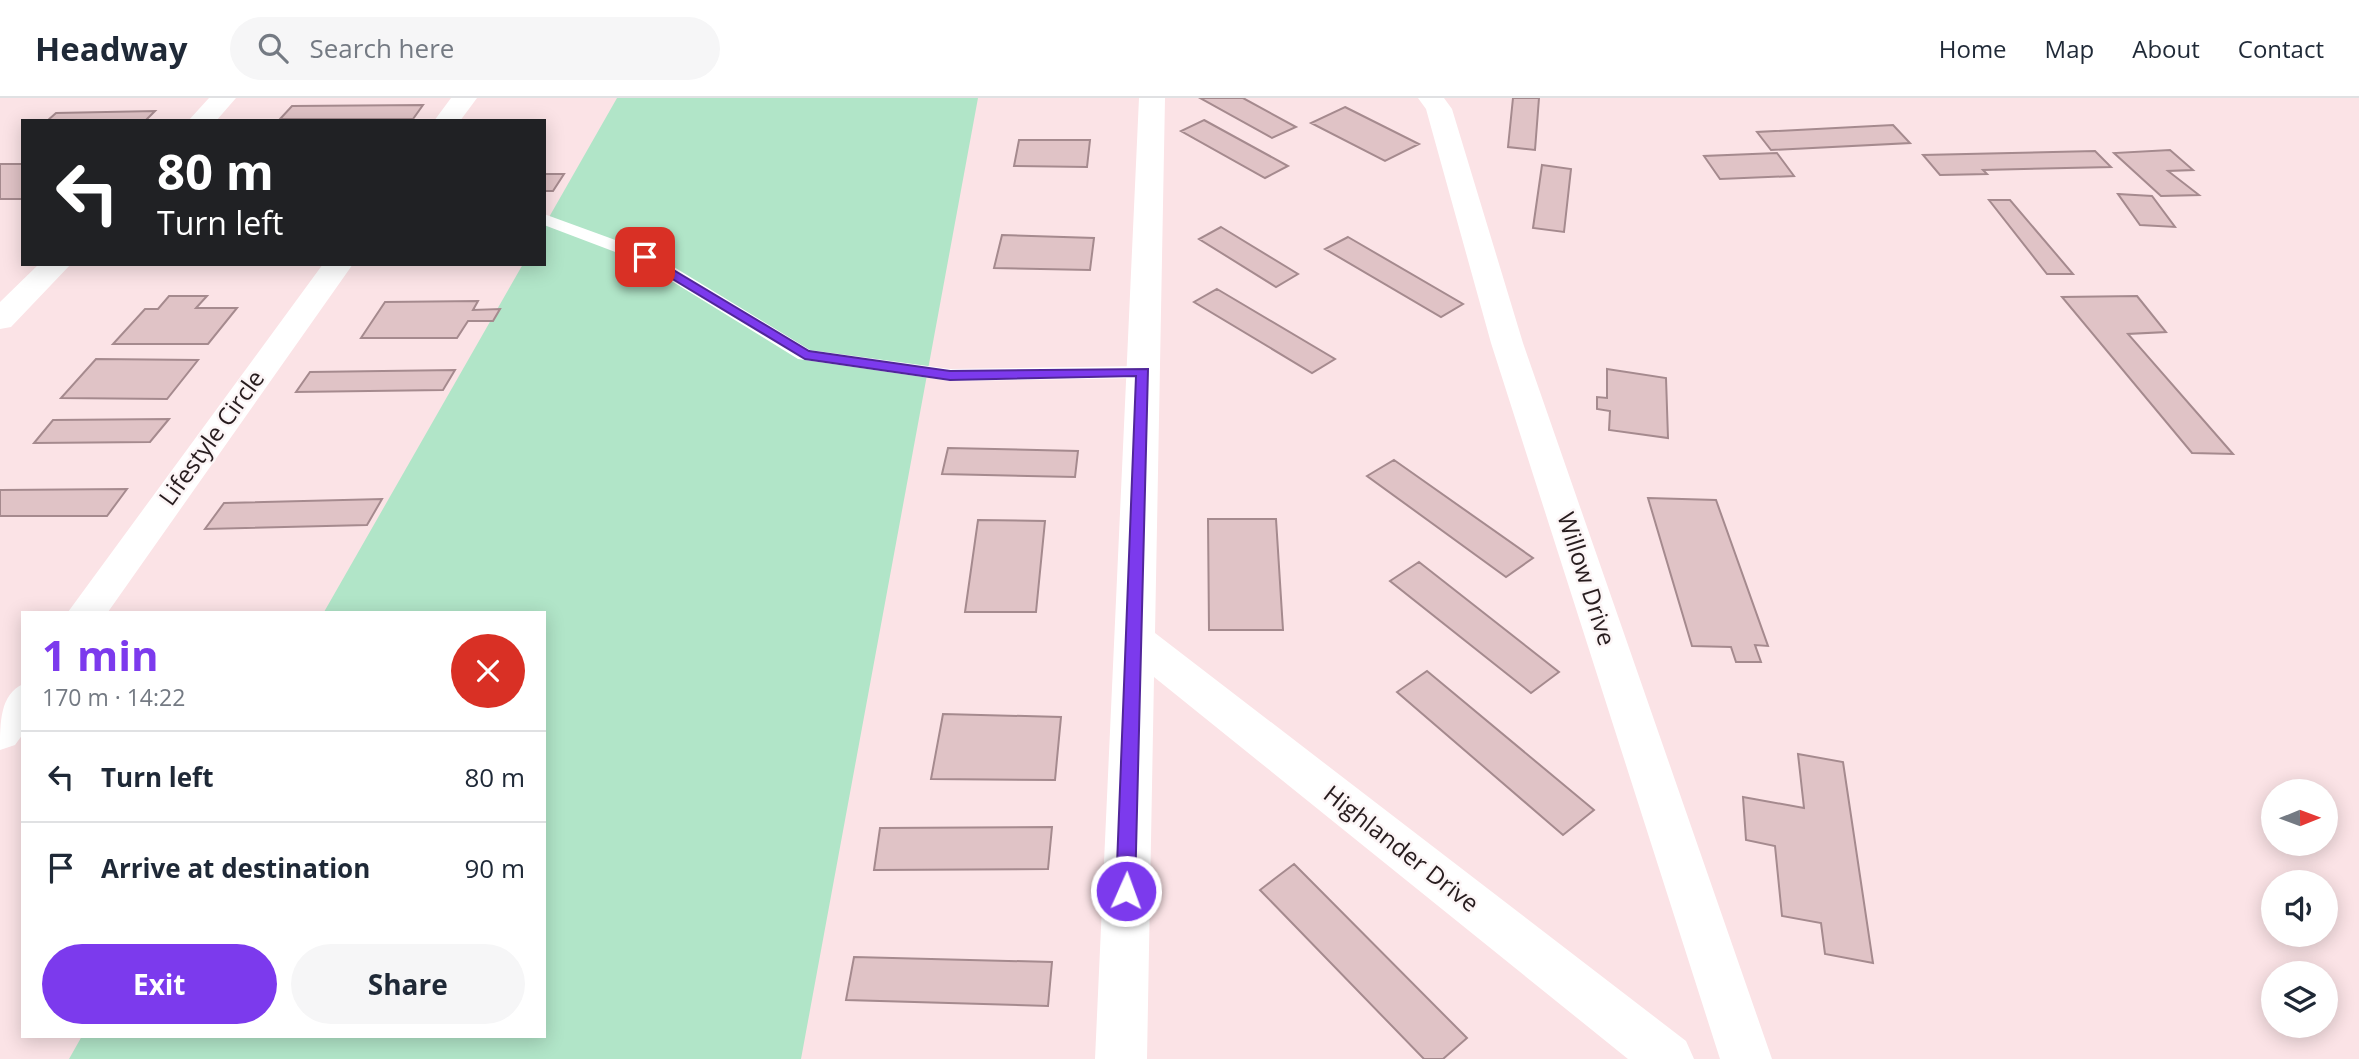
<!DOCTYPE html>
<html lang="en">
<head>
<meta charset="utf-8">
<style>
  body { margin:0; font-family:"Open Sans",sans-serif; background:#f6f6f7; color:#1f2937; height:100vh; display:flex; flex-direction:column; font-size:26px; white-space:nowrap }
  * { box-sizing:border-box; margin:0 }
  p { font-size:23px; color:#747a83 }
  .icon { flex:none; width:38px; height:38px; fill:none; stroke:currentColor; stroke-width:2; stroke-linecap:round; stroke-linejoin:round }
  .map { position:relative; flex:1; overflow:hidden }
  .side { position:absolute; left:21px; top:513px; width:525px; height:427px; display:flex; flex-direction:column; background:#fff; border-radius:0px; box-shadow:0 4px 18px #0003 }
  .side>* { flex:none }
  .hud { position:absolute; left:21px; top:21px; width:525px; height:147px; border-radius:0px; box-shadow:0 4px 18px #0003; background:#202124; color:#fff; overflow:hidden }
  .needle { width:46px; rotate:89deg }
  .buttons { position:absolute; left:2261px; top:681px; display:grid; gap:14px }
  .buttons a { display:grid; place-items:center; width:77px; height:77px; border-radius:50%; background:#fff; box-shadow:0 4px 18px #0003; font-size:35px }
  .pin { position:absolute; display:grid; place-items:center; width:60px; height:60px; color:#fff; margin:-30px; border-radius:14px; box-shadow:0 4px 10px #0006 }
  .me { position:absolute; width:77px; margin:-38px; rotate:2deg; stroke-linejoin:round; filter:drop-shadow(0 0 5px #0008) }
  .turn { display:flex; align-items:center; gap:24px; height:147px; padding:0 21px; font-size:32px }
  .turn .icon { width:91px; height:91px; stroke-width:2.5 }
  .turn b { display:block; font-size:49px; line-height:60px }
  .round { display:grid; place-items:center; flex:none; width:74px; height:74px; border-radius:37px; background:#f6f6f7 }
  .head { display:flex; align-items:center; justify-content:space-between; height:119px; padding:0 21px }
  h1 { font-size:42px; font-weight:700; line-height:52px; color:#7c3aed }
  .primary-button { display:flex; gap:14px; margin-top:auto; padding:14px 21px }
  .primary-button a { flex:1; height:80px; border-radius:42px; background:#7c3aed; color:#fff; font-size:28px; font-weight:700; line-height:80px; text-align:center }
  .primary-button a+a { background:#f6f6f7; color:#1f2937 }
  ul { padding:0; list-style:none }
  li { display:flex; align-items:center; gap:21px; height:91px; padding:0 21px; border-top:2px solid #e0e1e3 }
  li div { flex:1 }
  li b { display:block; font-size:26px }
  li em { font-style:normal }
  header { display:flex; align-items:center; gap:42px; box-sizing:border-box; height:98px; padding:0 35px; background:#fff; border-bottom:2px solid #e0e1e3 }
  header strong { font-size:33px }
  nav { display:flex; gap:38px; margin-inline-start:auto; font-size:24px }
  .search { width:490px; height:63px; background:#f6f6f7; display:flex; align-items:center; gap:18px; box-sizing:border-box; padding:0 24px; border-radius:38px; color:#747a83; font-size:26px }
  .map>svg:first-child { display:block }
  .green { fill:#b1e5c8 }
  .building { fill:#e0c3c6; stroke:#a58a8e; stroke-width:2 }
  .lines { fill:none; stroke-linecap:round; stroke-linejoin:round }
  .lane { fill:#fff; fill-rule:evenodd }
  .street { fill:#fff; fill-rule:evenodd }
  .route { fill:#7c3aed; stroke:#51269a; stroke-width:2 }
  .labels { text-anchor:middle; stroke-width:5; stroke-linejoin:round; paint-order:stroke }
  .street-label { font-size:24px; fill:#271c1e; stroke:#fcf5f6 }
</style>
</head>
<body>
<header>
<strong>Headway</strong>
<div class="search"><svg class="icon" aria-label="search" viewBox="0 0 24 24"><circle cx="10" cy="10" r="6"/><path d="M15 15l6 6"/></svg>Search here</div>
<nav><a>Home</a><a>Map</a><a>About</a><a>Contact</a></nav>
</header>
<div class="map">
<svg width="2359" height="961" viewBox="0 0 2359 961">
  <rect width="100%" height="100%" fill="#fbe3e6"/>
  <path class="green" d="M617,0H978L801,961H69L82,938H544V514H324L523,166H544V128Z"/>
  <path class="building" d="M1200,0H1243L1296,29L1272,40Z
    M1513,0H1539L1535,52L1508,49Z
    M423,7L413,21H280L292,8Z
    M1345,9L1419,46L1385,63L1311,25Z
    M155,13L145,23H47L56,15Z
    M1204,22L1288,68L1265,80L1181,33Z
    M1893,27L1910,45L1771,52L1757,34Z
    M1019,42H1090L1087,69L1014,68Z
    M2170,52L2193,72L2168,73L2199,97L2161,98L2114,55Z
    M2095,53L2111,69L1983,72L1987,76L1940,77L1923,57Z
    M1777,55L1794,78L1720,81L1704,58Z
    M0,66H23V101H0Z
    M1542,67L1571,71L1564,134L1533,130Z
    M544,76H564L553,93H544Z
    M2118,96L2152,98L2175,129L2140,127Z
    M1989,102H2010L2073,176H2047Z
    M1221,129L1298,176L1276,189L1199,141Z
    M1002,137L1094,140L1090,172L994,170Z
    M1348,139L1463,206L1441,219L1325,151Z
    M1217,191L1335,261L1312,275L1194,204Z
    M169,198H207L196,210H237L208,246H113L145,211H158Z
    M2137,198L2166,234L2128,236L2233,356L2192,355L2062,199Z
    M478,203L473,212L500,211L493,223H468L457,240H361L385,204Z
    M96,261L198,262L167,301L61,300Z
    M1607,271L1666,280L1668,340L1609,332L1610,313L1597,311V299L1607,300Z
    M455,272L443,292L296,294L310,274Z
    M169,321L150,344L34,345L53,322Z
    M948,350L1078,353L1075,379L942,376Z
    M1394,362L1533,460L1506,479L1367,378Z
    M127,391L107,418H0V392Z
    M1648,400L1716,402L1768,548L1755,547L1761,564H1736L1731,549L1692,548Z
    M382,401L367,427L205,431L224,405Z
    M1208,421H1276L1283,532H1209Z
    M978,422L1045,423L1036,514H965Z
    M1419,464L1559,574L1531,595L1390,483Z
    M1427,573L1594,712L1563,737L1397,594Z
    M943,616L1061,619L1055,682L931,681Z
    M1798,656L1843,664L1873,865L1825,856L1821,825L1782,818L1775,748L1746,742L1743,699L1804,710Z
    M1052,729L1048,771L874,772L880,730Z
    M1294,766L1467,940L1443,961H1424L1260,792Z
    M854,859L1052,864L1048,908L846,902Z"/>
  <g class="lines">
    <path class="lane" d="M544,116L651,155L810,252L950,271L1143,268L1150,270L1153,274L1150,278L1143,280L950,283L798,261L639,163L544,127Z"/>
    <path class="street" d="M209,0H236L216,23H188Z
      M451,0H477L460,23H434Z
      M1139,0H1165L1155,535L1686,943L1694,961H1628L1154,579L1147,961H1095Z
      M1418,0H1444L1452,11L1523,245L1772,961H1720L1491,245L1426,11Z
      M39,166H71L11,229L0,231V204Z
      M323,166H353L108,514H68Z
      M23,586V636L15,647L0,652C0,624 0,597 23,586Z"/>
  </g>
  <path class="route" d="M645,155L809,253L950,273L1148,271L1135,793L1133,799L1126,802L1119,799L1116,793L1136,278L950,282L805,261L641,162V156Z"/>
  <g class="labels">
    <g class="street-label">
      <text transform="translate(212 340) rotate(-54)" y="8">Lifestyle Circle</text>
      <text transform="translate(1586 481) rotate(72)" y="8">Willow Drive</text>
      <text transform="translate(1401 751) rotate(38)" y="8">Highlander Drive</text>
    </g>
  </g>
</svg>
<div class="buttons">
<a><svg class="needle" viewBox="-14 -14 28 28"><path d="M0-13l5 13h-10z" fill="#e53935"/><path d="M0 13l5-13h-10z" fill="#747a83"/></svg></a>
<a><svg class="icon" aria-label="sound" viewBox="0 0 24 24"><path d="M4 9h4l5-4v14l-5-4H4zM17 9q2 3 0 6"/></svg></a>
<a><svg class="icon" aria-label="layers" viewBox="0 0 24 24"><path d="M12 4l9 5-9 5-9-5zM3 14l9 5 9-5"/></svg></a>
</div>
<div class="pin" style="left:645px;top:159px;background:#d93025"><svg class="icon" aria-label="arrive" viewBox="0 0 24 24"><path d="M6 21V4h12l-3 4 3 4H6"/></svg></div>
<svg class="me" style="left:1126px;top:793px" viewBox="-20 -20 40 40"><circle r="17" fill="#7c3aed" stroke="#fff" stroke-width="3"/><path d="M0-11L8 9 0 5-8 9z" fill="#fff"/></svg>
<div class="hud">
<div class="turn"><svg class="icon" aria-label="left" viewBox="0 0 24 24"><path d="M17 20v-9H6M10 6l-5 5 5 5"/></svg><div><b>80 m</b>Turn left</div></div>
</div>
<section class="side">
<div class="head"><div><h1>1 min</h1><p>170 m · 14:22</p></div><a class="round" style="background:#d93025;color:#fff"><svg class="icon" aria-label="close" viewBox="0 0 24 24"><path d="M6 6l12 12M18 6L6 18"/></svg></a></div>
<ul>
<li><svg class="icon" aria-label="left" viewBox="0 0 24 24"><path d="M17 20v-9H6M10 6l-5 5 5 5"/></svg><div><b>Turn left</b></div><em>80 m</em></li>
<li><svg class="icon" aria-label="arrive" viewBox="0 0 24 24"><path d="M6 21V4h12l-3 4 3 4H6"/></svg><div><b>Arrive at destination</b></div><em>90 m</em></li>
</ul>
<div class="primary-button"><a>Exit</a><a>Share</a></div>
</section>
</div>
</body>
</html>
